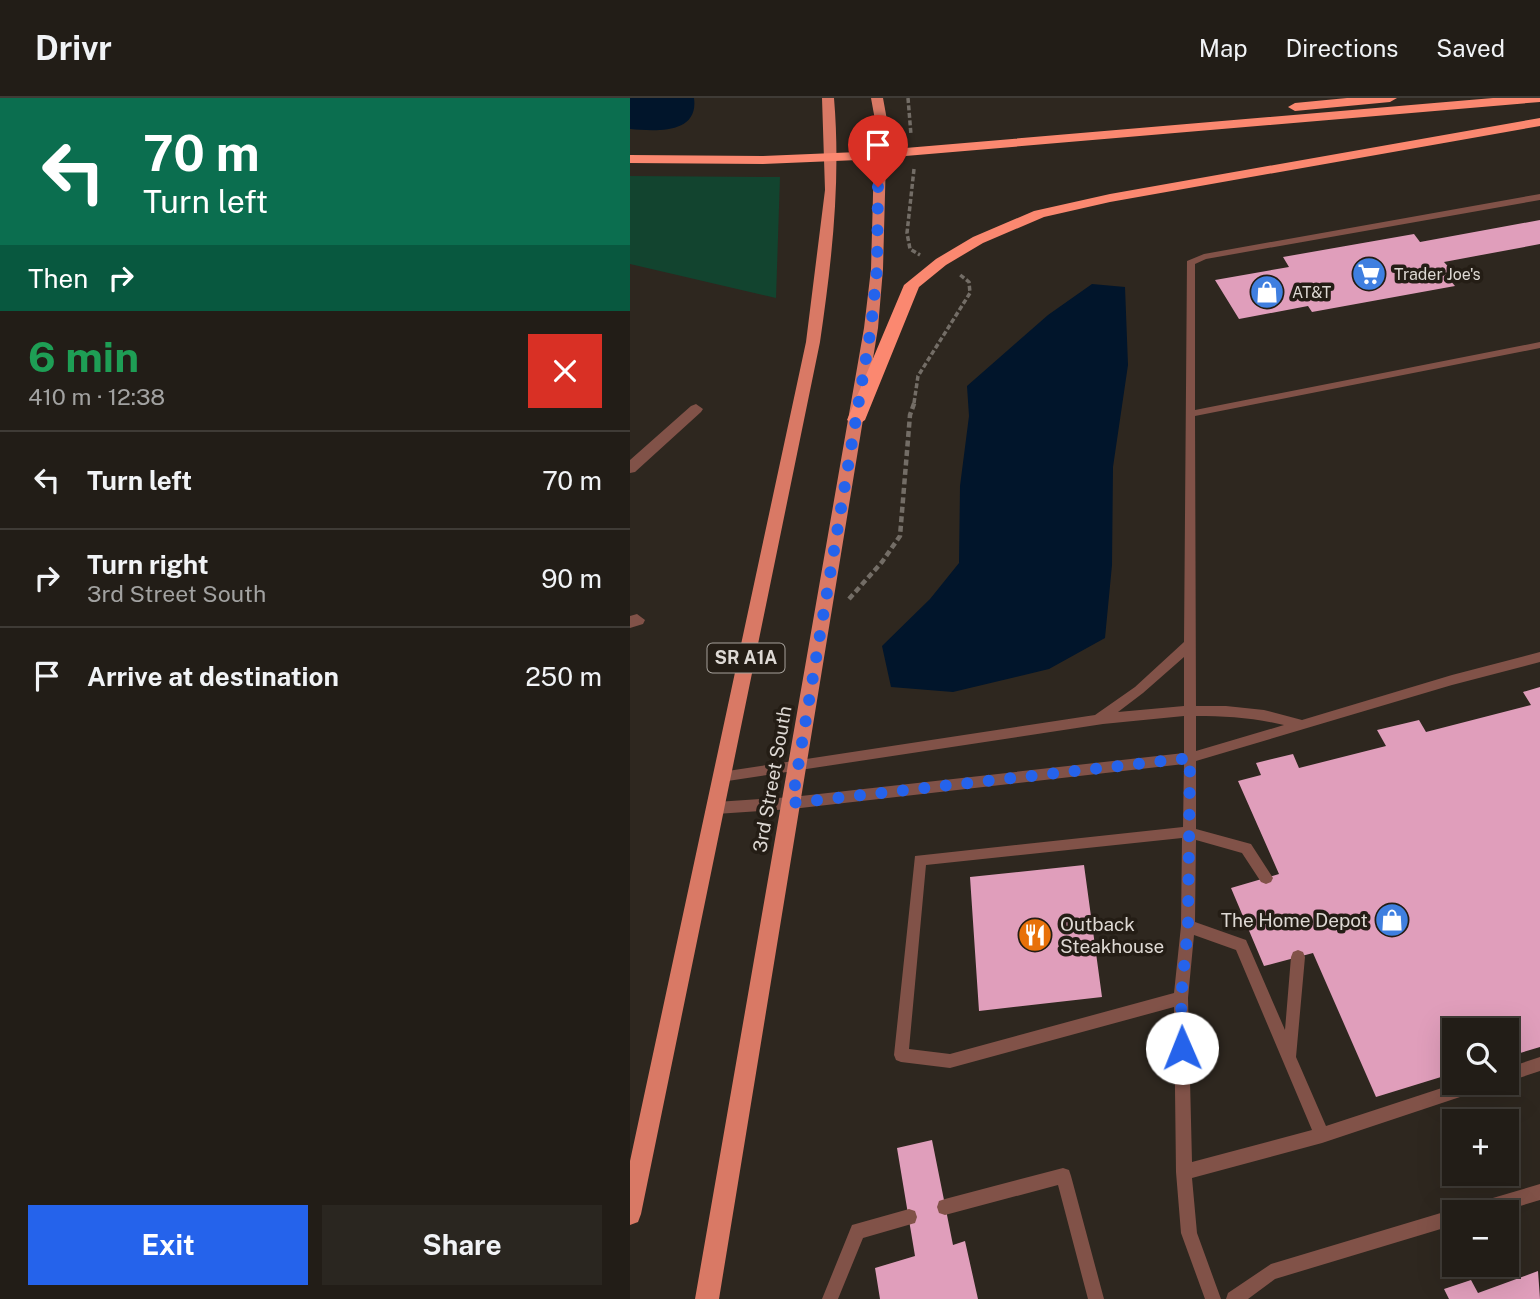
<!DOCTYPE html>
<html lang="en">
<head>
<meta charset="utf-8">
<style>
  body { margin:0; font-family:"Public Sans",sans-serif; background:#2a2620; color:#f1f3f6; height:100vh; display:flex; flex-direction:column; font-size:26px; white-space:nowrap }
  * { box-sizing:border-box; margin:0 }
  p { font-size:23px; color:#a2a2a1 }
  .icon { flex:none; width:38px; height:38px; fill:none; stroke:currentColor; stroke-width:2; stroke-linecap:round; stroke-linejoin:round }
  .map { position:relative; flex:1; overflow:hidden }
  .drawer { display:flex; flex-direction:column; background:#221d17; width:630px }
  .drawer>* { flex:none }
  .hud { background:#0b6e4f; color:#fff; overflow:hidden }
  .buttons { position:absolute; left:812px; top:920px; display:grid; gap:14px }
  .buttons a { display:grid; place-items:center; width:77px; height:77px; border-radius:0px; background:#221d17; box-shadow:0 7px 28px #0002,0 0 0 2px #3f3b36; font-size:35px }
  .pin { position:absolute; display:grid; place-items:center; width:60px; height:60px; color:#fff; margin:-72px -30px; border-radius:50% 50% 50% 0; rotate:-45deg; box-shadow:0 0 7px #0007 }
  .pin .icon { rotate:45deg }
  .me { position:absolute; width:77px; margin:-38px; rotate:359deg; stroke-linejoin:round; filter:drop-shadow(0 0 5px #0008) }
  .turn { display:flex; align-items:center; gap:24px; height:147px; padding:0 28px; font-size:32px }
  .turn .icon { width:91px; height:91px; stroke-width:2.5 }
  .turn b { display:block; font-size:49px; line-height:60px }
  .then { display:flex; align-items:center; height:66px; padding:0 28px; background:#0003; gap:14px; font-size:26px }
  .round { display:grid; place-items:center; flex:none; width:74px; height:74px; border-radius:0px; background:#2a2620 }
  .head { display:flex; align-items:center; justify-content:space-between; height:119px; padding:0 28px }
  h1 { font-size:42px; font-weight:700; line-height:52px; color:#1e9e55 }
  .button { display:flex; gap:14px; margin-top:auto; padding:14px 28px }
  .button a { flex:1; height:80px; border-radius:0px; background:#2563eb; color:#fff; font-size:28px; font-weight:700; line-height:80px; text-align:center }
  .button a+a { background:#2a2620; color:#f1f3f6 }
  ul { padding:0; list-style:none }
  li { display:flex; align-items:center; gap:21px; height:98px; padding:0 28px; border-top:2px solid #3f3b36 }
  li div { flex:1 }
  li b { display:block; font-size:26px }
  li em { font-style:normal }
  header { display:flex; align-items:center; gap:42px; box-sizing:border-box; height:98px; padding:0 35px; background:#221d17; border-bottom:2px solid #3f3b36 }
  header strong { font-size:33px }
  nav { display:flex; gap:38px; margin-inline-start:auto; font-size:24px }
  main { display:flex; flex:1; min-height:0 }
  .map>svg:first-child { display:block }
  .green { fill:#12442f }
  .water { fill:#01152b }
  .building { fill:#e09ebb }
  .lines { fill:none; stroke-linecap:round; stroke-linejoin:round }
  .path-far1 { stroke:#736d66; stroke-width:3.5; stroke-dasharray:5 2.5; stroke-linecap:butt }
  .path { stroke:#736d66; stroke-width:4.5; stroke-dasharray:6 3.5; stroke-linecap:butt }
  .service { fill:#815248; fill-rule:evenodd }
  .minor { fill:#815248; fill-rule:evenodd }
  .primary { fill:#d97965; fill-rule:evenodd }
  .motorway { fill:#fb8870; fill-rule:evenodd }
  .route { stroke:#2563eb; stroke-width:12; stroke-dasharray:0 21.6 }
  .labels { text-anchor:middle; stroke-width:7; stroke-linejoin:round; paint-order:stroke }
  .far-poi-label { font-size:16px; fill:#ded9d4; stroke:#241d15; text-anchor:start }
  .shield { fill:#241d15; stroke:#a6a19b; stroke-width:2 }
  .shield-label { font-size:18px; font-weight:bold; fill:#ded9d4 }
  .street-label { font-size:19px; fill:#ded9d4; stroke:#241d15 }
  .poi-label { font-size:19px; fill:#ded9d4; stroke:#241d15; text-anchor:end }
</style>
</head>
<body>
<header>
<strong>Drivr</strong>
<nav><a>Map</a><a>Directions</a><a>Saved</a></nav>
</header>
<main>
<section class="drawer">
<div class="hud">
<div class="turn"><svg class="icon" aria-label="left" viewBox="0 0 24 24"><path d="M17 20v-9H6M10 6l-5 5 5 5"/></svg><div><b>70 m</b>Turn left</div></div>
<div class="then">Then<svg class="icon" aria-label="right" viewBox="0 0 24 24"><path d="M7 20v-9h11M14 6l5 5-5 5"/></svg></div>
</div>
<div class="head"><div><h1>6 min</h1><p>410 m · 12:38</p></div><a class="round" style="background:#d93025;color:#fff"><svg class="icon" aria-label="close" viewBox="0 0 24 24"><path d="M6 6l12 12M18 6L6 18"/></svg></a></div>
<ul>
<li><svg class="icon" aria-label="left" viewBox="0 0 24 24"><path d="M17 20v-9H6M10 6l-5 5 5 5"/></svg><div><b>Turn left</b></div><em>70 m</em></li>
<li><svg class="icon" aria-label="right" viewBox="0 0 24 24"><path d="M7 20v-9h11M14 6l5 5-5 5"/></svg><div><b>Turn right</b><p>3rd Street South</p></div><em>90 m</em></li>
<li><svg class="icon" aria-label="arrive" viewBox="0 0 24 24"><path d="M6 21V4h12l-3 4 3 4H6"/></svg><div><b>Arrive at destination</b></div><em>250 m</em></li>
</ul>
<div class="button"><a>Exit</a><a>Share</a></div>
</section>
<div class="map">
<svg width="910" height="1201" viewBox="0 0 910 1201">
  <rect width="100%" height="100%" fill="#2e271f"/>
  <path class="green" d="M0,78L150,79L146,200L0,166Z"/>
  <path class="water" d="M0,0H64C69,37 24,33 0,31Z
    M462,186L495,189L498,267L483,369L482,467L475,540L419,571L323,594L261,589L252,548L300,501L329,465L330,388L339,318L337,288L418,217Z"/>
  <path class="building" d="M910,122V146L814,164L822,173L814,175L825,188L682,214L678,208L609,221L585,182L659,169L653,159L784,136L790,144Z
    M910,589V949L877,959V933H824V975L746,999L683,855L634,868L601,790L649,776L608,683L631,677L626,665L663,656L669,670L756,648L747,632L789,622L796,634L901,607L893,594Z
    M454,767L472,899L349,913L340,779Z
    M302,1042L323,1147L335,1143L348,1201H250L245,1170L285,1158L267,1050Z
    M908,1173L910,1201H819L814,1191L841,1182L848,1195Z"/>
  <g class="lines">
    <path class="path-far1" d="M278,0L281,37
      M284,71L277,135L280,151L290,157
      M284,305L288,278L340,195L339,184L329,176"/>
    <path class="path" d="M219,501L252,464L270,438L280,317L285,303"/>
    <path class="service" d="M910,96V102L576,161L565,166V312L910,244V250L565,318L566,608H596L634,612L672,622L822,577L910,554V564L822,587L566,663V731L621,746L643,780L641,784L636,786L631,784L612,755L566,742L565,824L616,842L655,932L661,859L663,854L668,852L673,854L675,859L666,959L696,1028L827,985H858L856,990L851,992L692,1045L562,1080L567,1135L591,1201H575L551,1135L546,1074L544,909L320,970L271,964L266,962L264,957L285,758L553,729L554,666L162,711L86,716L81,714L79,710L81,706L86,704L162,699L554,655V618L473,626L91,684L86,683L85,679L86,675L91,674L465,617L505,589L554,544L557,163L574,156ZM554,559V608L488,614L513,595ZM566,618C596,618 625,620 654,627L566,653ZM552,740L551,828L544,895L320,956L279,951L296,767ZM564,837L606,852L682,1032L562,1064L558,900Z
      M910,959V973L877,984V970Z
      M433,1070L439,1072L441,1078L474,1201H458L428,1087L315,1117L309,1115L307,1109L309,1103L315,1101Z
      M910,1086V1102L867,1115H831L833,1109L839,1107Z
      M279,1111L285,1113L287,1119L285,1125L233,1140L208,1201H192L222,1127Z
      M824,1111L830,1115H824V1127L645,1181L618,1201H596L598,1195L641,1166Z"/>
    <path class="minor" d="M66,306L73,311L71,314L5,374L0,375V362L61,308Z
      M7,516L15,522L13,526L0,530V518Z"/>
    <path class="primary" d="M192,0H204C211,82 202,162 190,244L11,1116L8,1124L0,1127V1063L176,244L195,92Z
      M241,0H253L257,22L253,171L248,230L89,1201H65L234,230L241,171L245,22Z"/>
    <path class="motorway" d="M717,0H767L760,4L665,13L658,9L665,5Z
      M863,0H910V4L228,62L133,66L0,65V57L133,58L228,54Z
      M910,20V28L480,104L414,119L353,145L316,167L289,189L235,322L226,328L217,322L274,187L306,161L343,139L404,113L480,96Z"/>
  </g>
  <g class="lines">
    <path class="route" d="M248,89L247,171L241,230L162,705L560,660L558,828L551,900L552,950"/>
  </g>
  <defs>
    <g id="supermarket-disc" transform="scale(1.75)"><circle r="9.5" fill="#3f7fe0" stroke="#241d15"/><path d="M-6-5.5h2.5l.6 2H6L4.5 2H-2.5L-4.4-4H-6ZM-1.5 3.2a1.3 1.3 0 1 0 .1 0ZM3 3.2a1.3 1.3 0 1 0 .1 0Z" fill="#fff"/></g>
    <g id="shop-disc" transform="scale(1.75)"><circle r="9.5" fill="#3f7fe0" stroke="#241d15"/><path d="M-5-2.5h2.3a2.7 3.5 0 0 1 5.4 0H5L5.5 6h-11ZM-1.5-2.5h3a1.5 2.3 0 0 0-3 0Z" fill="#fff"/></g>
    <g id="restaurant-disc" transform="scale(1.75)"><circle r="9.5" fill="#e8710a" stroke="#241d15"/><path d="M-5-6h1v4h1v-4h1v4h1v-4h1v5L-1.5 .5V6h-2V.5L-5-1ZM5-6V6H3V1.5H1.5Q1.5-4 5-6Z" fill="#fff"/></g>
  </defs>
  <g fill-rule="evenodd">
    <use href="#supermarket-disc" x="739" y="176"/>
    <use href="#shop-disc" x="637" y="194"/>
    <use href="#shop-disc" x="762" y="822"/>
    <use href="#restaurant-disc" x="405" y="837"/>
  </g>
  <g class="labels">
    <g class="far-poi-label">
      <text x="764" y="182">Trader Joe's</text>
      <text x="662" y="200">AT&amp;T</text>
    </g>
    <rect class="shield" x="77.5" y="545.5" width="77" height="29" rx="5"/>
    <g class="shield-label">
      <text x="116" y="566">SR A1A</text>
    </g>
    <g class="street-label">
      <text transform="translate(142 681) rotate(-80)" y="7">3rd Street South</text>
    </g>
    <g class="poi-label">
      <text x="738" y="829">The Home Depot</text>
      <text x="430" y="833" text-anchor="start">Outback<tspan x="430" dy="22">Steakhouse</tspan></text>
    </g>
  </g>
</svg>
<div class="buttons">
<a><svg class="icon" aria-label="search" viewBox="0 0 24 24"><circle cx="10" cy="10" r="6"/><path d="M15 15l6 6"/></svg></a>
<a>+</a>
<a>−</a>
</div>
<div class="pin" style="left:248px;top:89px;background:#d93025"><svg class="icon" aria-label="arrive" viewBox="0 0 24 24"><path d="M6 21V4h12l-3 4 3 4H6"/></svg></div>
<svg class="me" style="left:552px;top:950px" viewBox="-20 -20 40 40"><circle r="19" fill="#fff"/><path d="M0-13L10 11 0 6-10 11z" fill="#2563eb"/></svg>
</div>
</main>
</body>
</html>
